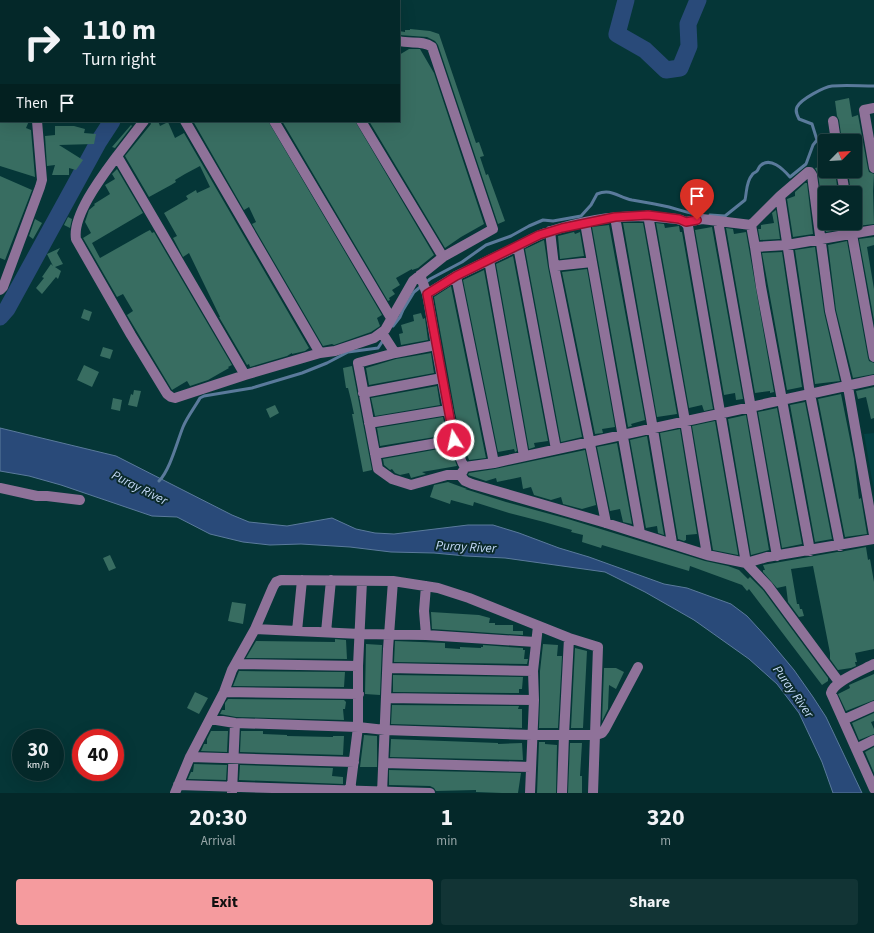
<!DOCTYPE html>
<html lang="en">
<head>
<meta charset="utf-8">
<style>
  body { margin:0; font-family:"Source Sans 3",sans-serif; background:#123435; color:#f1f3f6; height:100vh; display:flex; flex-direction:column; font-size:15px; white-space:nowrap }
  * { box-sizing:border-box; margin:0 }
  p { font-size:13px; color:#97a6a8 }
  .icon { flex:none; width:22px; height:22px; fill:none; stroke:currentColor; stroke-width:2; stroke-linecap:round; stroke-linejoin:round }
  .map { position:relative; height:793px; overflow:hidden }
  .side { display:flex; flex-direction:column; background:#042829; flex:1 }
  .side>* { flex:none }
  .banner { position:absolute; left:0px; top:0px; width:400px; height:122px; box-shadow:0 4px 16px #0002,0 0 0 1px #254446; background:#042829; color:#f1f3f6; overflow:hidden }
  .needle { width:26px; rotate:66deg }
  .fabs { position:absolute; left:818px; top:134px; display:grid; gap:8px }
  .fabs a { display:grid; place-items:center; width:44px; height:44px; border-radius:4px; background:#042829; box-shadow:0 4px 16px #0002,0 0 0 1px #254446; font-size:20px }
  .speed { position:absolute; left:12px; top:729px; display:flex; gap:8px; font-size:20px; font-weight:700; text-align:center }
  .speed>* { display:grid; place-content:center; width:52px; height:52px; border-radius:50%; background:#042829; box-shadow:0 4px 16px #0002,0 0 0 1px #254446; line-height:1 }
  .speed small { font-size:10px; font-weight:400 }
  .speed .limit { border:6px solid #d22; background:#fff; color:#111 }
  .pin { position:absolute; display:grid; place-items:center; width:34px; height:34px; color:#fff; margin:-41px -17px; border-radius:50% 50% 50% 0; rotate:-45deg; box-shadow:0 0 4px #0007 }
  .pin .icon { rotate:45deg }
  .me { position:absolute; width:44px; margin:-22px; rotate:350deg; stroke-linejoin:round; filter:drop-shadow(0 0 3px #0008) }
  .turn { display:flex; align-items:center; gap:14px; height:84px; padding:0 16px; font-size:18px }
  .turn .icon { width:52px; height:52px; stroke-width:2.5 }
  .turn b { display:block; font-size:28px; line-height:34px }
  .then { display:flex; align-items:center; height:38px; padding:0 16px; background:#0003; gap:8px; font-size:15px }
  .eta { display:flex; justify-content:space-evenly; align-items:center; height:68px; text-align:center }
  .eta b { font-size:24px; font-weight:700; line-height:28px }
  .button { display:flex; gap:8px; margin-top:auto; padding:8px 16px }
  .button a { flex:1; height:46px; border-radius:4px; background:#f59b9e; color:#111; font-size:16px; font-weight:700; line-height:46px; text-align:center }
  .button a+a { background:#123435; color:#f1f3f6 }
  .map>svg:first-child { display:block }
  .built { fill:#044143 }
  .water { fill:#294a79; stroke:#5a7a9b }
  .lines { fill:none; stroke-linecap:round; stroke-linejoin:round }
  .stream { stroke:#5a7a9b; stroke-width:3 }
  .river { stroke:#294a79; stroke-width:17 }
  .building { fill:#386d61 }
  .minor { stroke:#8f7299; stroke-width:10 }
  .route-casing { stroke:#92132f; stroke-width:10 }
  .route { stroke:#e11d48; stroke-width:7 }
  .labels { text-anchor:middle; stroke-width:4; stroke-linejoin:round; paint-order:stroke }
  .water-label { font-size:13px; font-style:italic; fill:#c6dbf9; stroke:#0b2a2b }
</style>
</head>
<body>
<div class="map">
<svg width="874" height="793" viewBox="0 0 874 793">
  <rect width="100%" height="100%" fill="#053637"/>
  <path class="built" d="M874,433V491L864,434Z"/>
  <path class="water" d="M0,428L116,456L232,515L249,522L287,526L332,518L356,529L375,533L394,534L468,525H493L519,533L559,548L589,557L664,584L687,588L731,604L747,616L769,640L794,670L813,697L826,717L862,793H833L822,762L799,713L777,684L749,659L694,620L645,592L605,572L505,558L466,556L434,553L391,552L350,547L301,544L270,545L243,542L210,534L177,517L152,516L61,485L29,476L0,471Z"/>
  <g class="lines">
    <path class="stream" d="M710,215L725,216L745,200C747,191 746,182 752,175C753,173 755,173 757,171C758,170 759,167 760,166C770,156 783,169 790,177L806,164L813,145L817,140L812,124L799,119C797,115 795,111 797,107C801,99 824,87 832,86C846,85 860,86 874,86
      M393,326L400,317L403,310L414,292L430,279L462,262L486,245L511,236L529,226L543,220L553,221L581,216L591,205L597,194C611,188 618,197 632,200C644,202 656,204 669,207C680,210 691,214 702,215
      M159,481C170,470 177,442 183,427C187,417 195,407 200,398L204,396L252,388L302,373L327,363L348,352L378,348L384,339"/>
    <path class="river" d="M626,0L617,34L645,50L666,70L680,68L689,46L688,24L698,0
      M258,1L261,0
      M0,317L7,309L99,141L112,121"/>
  </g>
  <path class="building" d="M410,29L430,31L439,34L476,143L479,142L484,156L480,157L486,175L488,174L505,221L498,224L438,45L435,41L427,37L399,35V31L405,32V30H410Z
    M409,49H420L434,73L484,224L461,237L445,248L369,121H399V55Z
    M849,98L852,117L858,115L868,169L869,172L874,174L873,191L874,224L857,226L855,219V193H851L848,172L855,171V168H861L858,151L855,139L842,141L839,120L837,116L835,101Z
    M0,121H29L26,128L31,130L35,177L0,166Z
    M150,121H158L160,126L168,122L175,138L184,133L309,348L305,351L292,354V353L287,356L250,367L249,364L247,365L219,317H220L189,253L183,257L173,238L177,236L164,213L188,199L186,196L196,190L197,193L210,187L200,166L185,174L175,180L176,182L171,185L149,197L125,156L151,124Z
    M193,121H268L382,315L377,318L380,326L371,332L334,345L332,344L323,346L252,224L256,222L249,207L244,210Z
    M282,121H355L434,255L418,268L412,270V269L396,278L400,285L392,290L395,294L389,298L390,300L388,301Z
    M131,125L132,126L115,148L112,147Z
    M55,126H74L85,129L84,133L96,134L94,144L59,145L83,160L76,170L69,168V175H52L55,165L47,166L45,136L55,135Z
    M825,166V171H835L838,193H825V223H844V229L826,232L818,174L815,168Z
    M117,169L143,213L92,243L100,258L146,232L150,230L152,233L154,232L232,365L228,367L229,368L208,380L190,386L187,381L172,390L127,315L133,311L123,294L117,297L83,238L91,233L85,222L89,210L95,205L94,204L110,194L105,185L115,179L112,174Z
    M0,176L32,190L5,260L0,258Z
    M805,183H807L813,234L793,237L787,199L795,196V192Z
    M776,210L780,239L760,240L758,229H761V225L774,223L772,213Z
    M68,217L72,219L70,228L64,225Z
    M35,219L42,223L33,239L29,236Z
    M623,223H643L677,414L657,417Z
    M656,223L664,224L665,228L679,226L680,232H682L713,409L704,411L702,405L689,408Z
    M609,225L645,420L631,424L632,426L628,427L592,227Z
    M712,227L743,399L736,400L735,393L724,395L695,230Z
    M726,228L733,229L734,234L746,232L774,392L770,393V391L755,393Z
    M574,232L575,234L580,232L584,256L560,259L558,236Z
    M874,237V245L867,247L874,289V320L859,239Z
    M544,240L548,267L582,437L561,442L525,249Z
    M847,241L868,358L869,361L874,363V374L853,378L836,310L828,245Z
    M815,247L824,312L840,381L815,384L795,250Z
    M60,248L57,253L63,264L55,267L61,271L58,279L56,277L42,294L36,288L44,278L42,277L51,264L53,266L47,254Z
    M782,252L802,387L787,390L762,253Z
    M513,256L548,441L534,443L535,447L529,449L496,264Z
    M587,269L615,427L602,429L603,433L595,434L562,272Z
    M484,270L517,451L515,452L514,449L498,452L463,280Z
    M451,286L486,458L469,460L461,438L455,413L434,297Z
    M84,309L92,312L89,321L81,318Z
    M421,313L423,319L425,318L428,340L401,345L399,334L403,333L401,325L414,321L413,315Z
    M103,347L113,350L110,359L100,356Z
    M431,353L434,373L369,385L366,368L396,359Z
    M84,365L99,372L92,387L77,380Z
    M352,366L372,470L363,472L352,414H354L351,400L348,388H346L344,375L343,368Z
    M437,386L440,405L375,416L371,398Z
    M874,387V418L871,419L866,397L858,399L856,391Z
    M134,390L141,391L137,407L128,405L131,394L133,395Z
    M841,394L854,459L859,499L861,498L867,534L845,537L818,399Z
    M113,398L122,400L120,411L111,409Z
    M805,402L832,539L815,542L790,405Z
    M275,405L279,413L270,418L266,409Z
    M777,408L802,544L782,548L758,412Z
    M746,415L769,550L751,555L728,419Z
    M443,417L447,435L380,446L377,428Z
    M715,421L738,554V555L713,550L692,426Z
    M680,429L697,534L686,535V540L684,541L678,539L660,433Z
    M647,436L664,535L658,533L657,526L646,528L630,440Z
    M617,443L632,524L623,522L620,509L610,511L597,447Z
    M450,447L457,466L422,472L426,474L411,478L409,473L400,475L395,473L392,469L390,470L384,465L383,459Z
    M585,450L596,505L582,509L563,504L561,497L551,500L534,495L531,487L523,489L521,477L497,482L496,478L486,481L468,475L469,473L495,469Z
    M448,482L467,489H465L506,502L568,519L705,561L728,566L739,570L748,579L750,577L763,590L828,678V681L822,685L749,589L747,591L742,585L690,566L689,571L602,545L601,548L582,542L583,535L571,532L572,530L544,522L509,513L474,502L473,506L451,500L450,504L430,497L434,485Z
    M866,547L868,560L870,559L874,582V649L855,653L857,662H855L856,666L851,668L838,670L830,659V653L813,566L791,569L797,604H799L800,609H802L804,616L799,617L788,602L786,586L777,588L763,572V570H765L763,565L837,552H841L845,551Z
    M110,555L116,568L109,571L103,558Z
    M232,602L246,604L243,624L228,621Z
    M431,612L479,615L490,618L489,623H495V625H513V631H523V635L432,629Z
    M335,639L346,640L347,659L246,658L256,641L335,642Z
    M395,641L445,643V648L460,649V647L481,648V647H483V645L523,648V650H525L524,659H528L527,664L394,662Z
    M366,644L382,645L380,695L365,694Z
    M543,644L558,645L557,656H562L558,728H539L540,700V671Z
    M575,648L587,651L583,728H571Z
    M604,668H616L624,672L616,689L609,685L608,709L602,721Z
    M239,671L345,672L344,687L233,686Z
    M874,674V700L846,711L838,694L850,688L849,685Z
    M393,675L523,677L522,689H519V693L393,692Z
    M195,692L208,698L199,714L187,708Z
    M228,699L344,700L346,702L345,709H343L344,720L236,717L220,714L222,710H225V703Z
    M392,705L519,706L518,709H522V728L391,724Z
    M874,713V721L871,722L874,729V734L859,740L852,723Z
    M211,731H228L227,752L201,751L204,744H207V739Z
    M241,731H263V734L287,735V736L333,737V736H344L343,755L240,752Z
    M364,735L377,736V767H360Z
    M391,739L498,743V744L522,743L523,760L390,757Z
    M539,742H545V744L557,745L556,793H537Z
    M570,743H582L580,776H582V793H568Z
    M874,747V773L865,752Z
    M194,764L227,765L226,780L188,779L191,772H193Z
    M240,765L333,768L332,776L343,777V784L239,780Z
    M389,770L521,773L518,793H502L476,792V790L436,791L434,788L430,786L389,785Z"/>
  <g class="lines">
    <path class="minor" d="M202,0L203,1
      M334,0L335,1
      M34,1V0
      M172,1V0
      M305,1L307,0
      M0,92L1,89
      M874,108L864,110L874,168
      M144,121L117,156L245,375
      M185,121L320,353
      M274,121L391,318
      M361,121L443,257
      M833,121L836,141
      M117,156C103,175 72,215 76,239L131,335L167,394L171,397L175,398L245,375L320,353L335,351L374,338L385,330L413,281L443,257L493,229L432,47C423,40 410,44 399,41
      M841,171L845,193
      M780,196L810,394L840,546
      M648,215L685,421L707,555
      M615,217L651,418L672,543
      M718,221L777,556
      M686,222L702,219L751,225L780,196L808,172H810L812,175L830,311L848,387L874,535
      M585,223L640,533
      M850,223L874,357
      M751,225L755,247
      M550,231L554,266L606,523
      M489,260L524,456
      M554,266L592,262
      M420,275L427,294C432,319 453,457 465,467
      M456,276L494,463
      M0,290L3,287L40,187L42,180L37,121
      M427,294L456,276L518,246
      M382,333L395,353
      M436,345L395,353L358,363L378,469L392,479L411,485L447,475H460L463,471
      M363,393L442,378
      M369,423L448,410
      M556,449L518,246C529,240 539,234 551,231C588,219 629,213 667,218C675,219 684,218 688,226L746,563L768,586L839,682
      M375,454L454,440
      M465,467L494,463L874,380
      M460,475L465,481L472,484L606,523L707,555L746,563L767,557L874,539
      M0,488L37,496H47L80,500
      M810,551L761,287L755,247L787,245L874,230
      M255,629L360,634L426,635L535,642
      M297,631L302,580
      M326,632L331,580
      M426,635L424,611L426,586
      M236,664L358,666
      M874,664C863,670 834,681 831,693L874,789
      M388,668L533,671
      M224,692L359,694
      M386,698L534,700
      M210,719L235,723L358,727L385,730L532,735H596L602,733L605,729L638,667
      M843,720L874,706
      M856,749L874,740
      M190,757L354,762
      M384,763L531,767
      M178,785L430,793
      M350,791L358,727V666L362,581
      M232,792L235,723
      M175,793L190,757L224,692L232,670L255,629L273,587L276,582L281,580L393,581L438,588L469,598L569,638L598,647L593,793
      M382,793L388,649L393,581
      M530,793L534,700L533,671L538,626
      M562,793L564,735L569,638"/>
  </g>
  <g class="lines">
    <g class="route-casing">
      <path id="route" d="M454,440L427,294L456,276L539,235L562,228L615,217L648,215L679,219L686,222L697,220"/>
    </g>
    <use href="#route" class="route"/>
  </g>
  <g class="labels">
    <g class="water-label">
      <text transform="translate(140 487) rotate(27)" y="5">Puray River</text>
      <text transform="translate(466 546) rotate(3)" y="5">Puray River</text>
      <text transform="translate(794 691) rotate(55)" y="5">Puray River</text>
    </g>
  </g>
</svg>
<div class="fabs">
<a><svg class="needle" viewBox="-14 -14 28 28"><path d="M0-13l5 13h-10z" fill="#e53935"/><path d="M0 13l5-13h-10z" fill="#97a6a8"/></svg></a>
<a><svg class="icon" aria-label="layers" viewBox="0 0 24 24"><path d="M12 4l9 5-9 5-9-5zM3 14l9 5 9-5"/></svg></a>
</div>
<div class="speed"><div>30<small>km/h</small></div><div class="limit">40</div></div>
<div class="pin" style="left:697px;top:220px;background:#d93025"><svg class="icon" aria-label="arrive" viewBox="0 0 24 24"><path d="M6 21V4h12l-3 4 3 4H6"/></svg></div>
<svg class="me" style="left:454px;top:440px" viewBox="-20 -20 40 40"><circle r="17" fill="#e11d48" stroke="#fff" stroke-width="3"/><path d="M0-11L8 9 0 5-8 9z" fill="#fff"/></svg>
<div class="banner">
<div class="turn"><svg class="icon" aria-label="right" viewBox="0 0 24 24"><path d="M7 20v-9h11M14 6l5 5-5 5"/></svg><div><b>110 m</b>Turn right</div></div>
<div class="then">Then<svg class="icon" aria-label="arrive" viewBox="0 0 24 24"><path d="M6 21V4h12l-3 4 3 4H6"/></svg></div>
</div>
</div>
<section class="side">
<div class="eta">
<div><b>20:30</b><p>Arrival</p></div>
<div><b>1</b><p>min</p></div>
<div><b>320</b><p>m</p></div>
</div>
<div class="button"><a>Exit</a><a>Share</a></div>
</section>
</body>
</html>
